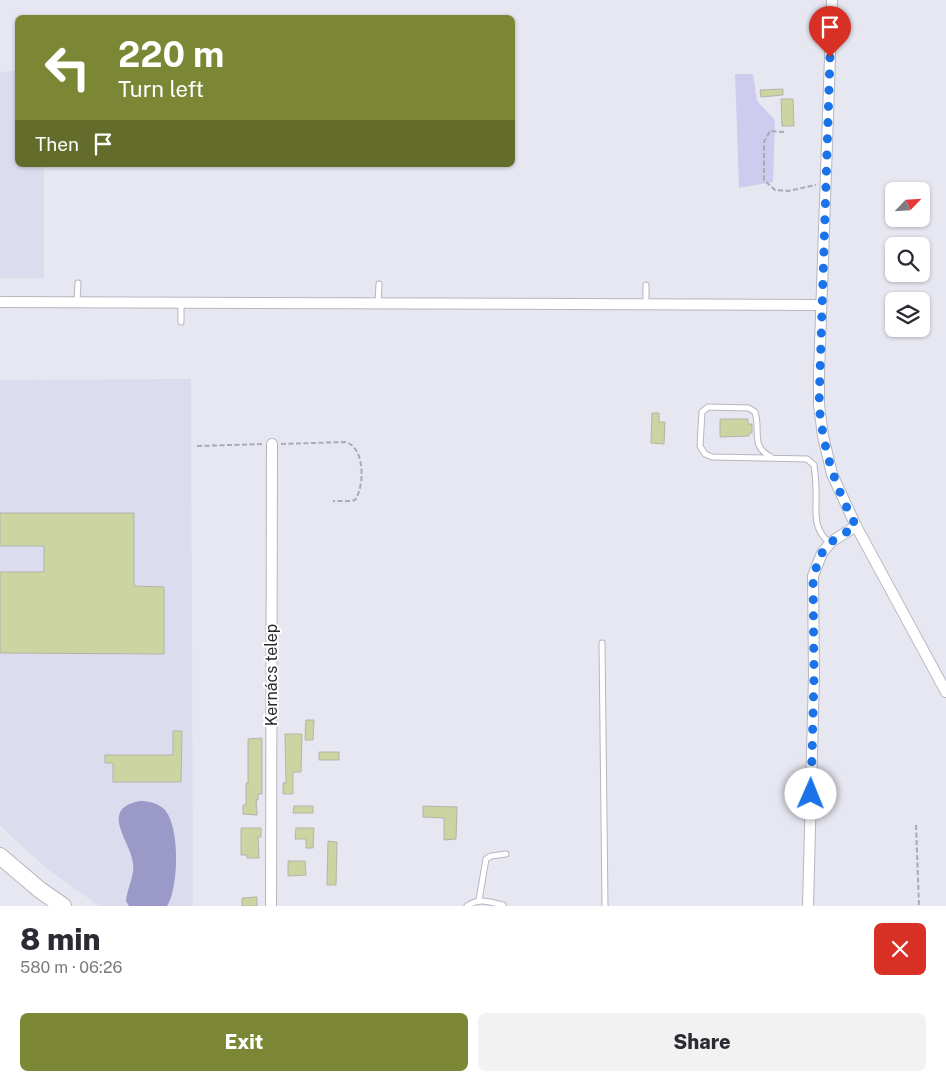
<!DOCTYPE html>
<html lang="en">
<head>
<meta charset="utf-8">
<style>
  body { margin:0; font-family:"Public Sans",sans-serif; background:#f2f2f3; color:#2b2b33; height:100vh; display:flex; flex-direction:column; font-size:19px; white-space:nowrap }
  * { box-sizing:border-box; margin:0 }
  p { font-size:16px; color:#7c7c81 }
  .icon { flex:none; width:28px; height:28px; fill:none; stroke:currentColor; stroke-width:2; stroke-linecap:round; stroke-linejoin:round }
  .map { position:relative; height:906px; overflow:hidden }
  .details { display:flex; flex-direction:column; background:#fff; flex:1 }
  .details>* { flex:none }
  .hud { position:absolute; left:15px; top:15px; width:500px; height:152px; border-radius:8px; box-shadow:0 1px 4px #0004; background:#7c8735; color:#fff; overflow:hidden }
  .needle { width:32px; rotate:65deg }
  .tools { position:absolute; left:885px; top:182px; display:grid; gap:10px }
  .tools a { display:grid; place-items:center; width:45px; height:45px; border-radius:8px; background:#fff; box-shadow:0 1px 4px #0004; font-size:25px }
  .pin { position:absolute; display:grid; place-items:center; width:42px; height:42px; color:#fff; margin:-51px -21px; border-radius:50% 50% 50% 0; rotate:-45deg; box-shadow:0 0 5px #0007 }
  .pin .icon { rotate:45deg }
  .me { position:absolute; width:55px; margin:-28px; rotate:1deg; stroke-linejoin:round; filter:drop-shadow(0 0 4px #0008) }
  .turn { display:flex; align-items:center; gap:18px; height:105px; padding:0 20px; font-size:22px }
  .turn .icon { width:65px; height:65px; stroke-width:2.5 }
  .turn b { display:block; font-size:35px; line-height:42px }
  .then { display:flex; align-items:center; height:48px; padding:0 20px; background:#0003; gap:10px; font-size:19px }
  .round { display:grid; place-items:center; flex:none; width:52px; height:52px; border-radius:8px; background:#f2f2f3 }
  .overview { display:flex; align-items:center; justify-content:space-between; height:85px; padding:0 20px }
  h1 { font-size:30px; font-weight:800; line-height:38px }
  .button { display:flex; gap:10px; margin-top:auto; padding:10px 20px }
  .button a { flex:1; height:58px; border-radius:8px; background:#7c8735; color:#fff; font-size:20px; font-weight:800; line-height:58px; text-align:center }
  .button a+a { background:#f2f2f3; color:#2b2b33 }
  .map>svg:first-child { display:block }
  .built { fill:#dcdcef }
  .green { fill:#cdccee }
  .water { fill:#9b99c8 }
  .building { fill:#ccd5a2; stroke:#b2b4a9 }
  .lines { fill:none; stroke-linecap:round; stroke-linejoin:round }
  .service-casing { stroke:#b6b6c1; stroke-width:7 }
  .minor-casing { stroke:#b6b6c1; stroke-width:12 }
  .primary-casing { stroke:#b6b6c1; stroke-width:18 }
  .path { stroke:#aaaab3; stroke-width:2; stroke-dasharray:5 2.5; stroke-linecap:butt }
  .service { stroke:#fff; stroke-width:5 }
  .minor { stroke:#fff; stroke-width:10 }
  .primary { stroke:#fff; stroke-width:16 }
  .route { stroke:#1a73e8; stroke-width:9; stroke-dasharray:0 16.2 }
  .labels { text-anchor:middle; stroke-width:4; stroke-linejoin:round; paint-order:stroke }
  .street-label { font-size:16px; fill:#27272c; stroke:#fff }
</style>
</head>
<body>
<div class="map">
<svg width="946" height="906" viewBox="0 0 946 906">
  <rect width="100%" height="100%" fill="#e7e7f2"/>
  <path class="built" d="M17,71L18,165H44V278H0V72Z
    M191,379L193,906H99L49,870L16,841L0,825V380Z"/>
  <path class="green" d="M753,74L757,101L775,120L773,182L739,188L735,74Z"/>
  <path class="water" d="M140,801C149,801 158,803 165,810C180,827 179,888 167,906H129L126,901C127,888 135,876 133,863C131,841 98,809 140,801Z"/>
  <path class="building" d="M783,89V95L761,97L760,90Z
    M781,99H793L794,126H782Z
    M652,413H659V422H665L664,444L651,443Z
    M720,419H748V424H752V433H749V436L720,437Z
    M0,513H134V586L164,587V654L0,653V572H44V546H0Z
    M306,720H314L313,740H305Z
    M173,731H182L181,782H113V763H105V755H173Z
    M285,734H302L301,772H293V794H283V783H286Z
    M262,738V794H258V800H256L257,815L243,814V805H246V783H248V739Z
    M319,752H339V760H319Z
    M294,806H313V813H293Z
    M423,806L457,807L456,839L444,840V818L423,817Z
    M241,828H261V837H258L259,858H247V855H241Z
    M296,828H314L313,848H306V839H295Z
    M328,841L337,842L336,885H327Z
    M288,861H305L306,875L288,876Z
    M257,897V906H242V898Z"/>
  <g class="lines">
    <g class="service-casing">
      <path id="service" d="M77,302L78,283
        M181,303V322
        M378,304L379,284
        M646,305V285
        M771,457C750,446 761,432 755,412L749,408L708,407L702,412L700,446L705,454L712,457L807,459L814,465C815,473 816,481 816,489C817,510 811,528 830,543
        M602,643L605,906
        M479,900L486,859L491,856L506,854
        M467,906C479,897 490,902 503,905"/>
    </g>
    <g class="minor-casing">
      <path id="minor" d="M832,0L819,373V405L823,436L832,474L856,526L946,692
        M0,302L821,305
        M271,906L272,444
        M808,906L814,676L813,576L822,553L831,542L856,526"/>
    </g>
    <g class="primary-casing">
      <path id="primary" d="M0,856L40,890L63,906"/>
    </g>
    <path class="path" d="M784,132L770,131L764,142V180L775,190L788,191L816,185
      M281,444L345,442C365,446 365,486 355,500L349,501H333
      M197,446L264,444
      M916,825L919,906"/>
    <use href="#service" class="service"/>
    <use href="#minor" class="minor"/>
    <use href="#primary" class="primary"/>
  </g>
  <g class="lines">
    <path class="route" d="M811,794L814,676L813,576L822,553L831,542L856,526C834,484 824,452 819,405L830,57"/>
  </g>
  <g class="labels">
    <g class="street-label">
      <text transform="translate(271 675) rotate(-90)" y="6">Kernács telep</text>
    </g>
  </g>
</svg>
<div class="tools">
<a><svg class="needle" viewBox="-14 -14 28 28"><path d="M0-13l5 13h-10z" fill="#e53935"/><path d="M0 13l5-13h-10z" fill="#7c7c81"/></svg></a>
<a><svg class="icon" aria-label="search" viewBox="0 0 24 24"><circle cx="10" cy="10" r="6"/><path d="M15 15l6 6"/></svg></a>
<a><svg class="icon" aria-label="layers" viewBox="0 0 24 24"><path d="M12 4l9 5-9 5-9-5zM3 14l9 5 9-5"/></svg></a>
</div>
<div class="pin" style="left:830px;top:57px;background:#d93025"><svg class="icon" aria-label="arrive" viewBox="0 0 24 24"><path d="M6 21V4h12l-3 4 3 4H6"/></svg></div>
<svg class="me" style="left:811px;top:794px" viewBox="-20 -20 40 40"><circle r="19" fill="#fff"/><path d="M0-13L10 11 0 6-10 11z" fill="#1a73e8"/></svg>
<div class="hud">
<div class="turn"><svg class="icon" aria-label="left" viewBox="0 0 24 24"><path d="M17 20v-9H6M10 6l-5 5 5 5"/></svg><div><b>220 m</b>Turn left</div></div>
<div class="then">Then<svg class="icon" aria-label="arrive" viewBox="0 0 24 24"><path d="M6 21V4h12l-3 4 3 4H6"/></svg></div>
</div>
</div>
<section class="details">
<div class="overview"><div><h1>8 min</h1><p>580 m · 06:26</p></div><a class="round" style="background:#d93025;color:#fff"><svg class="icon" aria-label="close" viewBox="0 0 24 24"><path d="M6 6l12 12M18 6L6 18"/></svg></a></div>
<div class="button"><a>Exit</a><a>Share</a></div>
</section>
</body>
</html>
